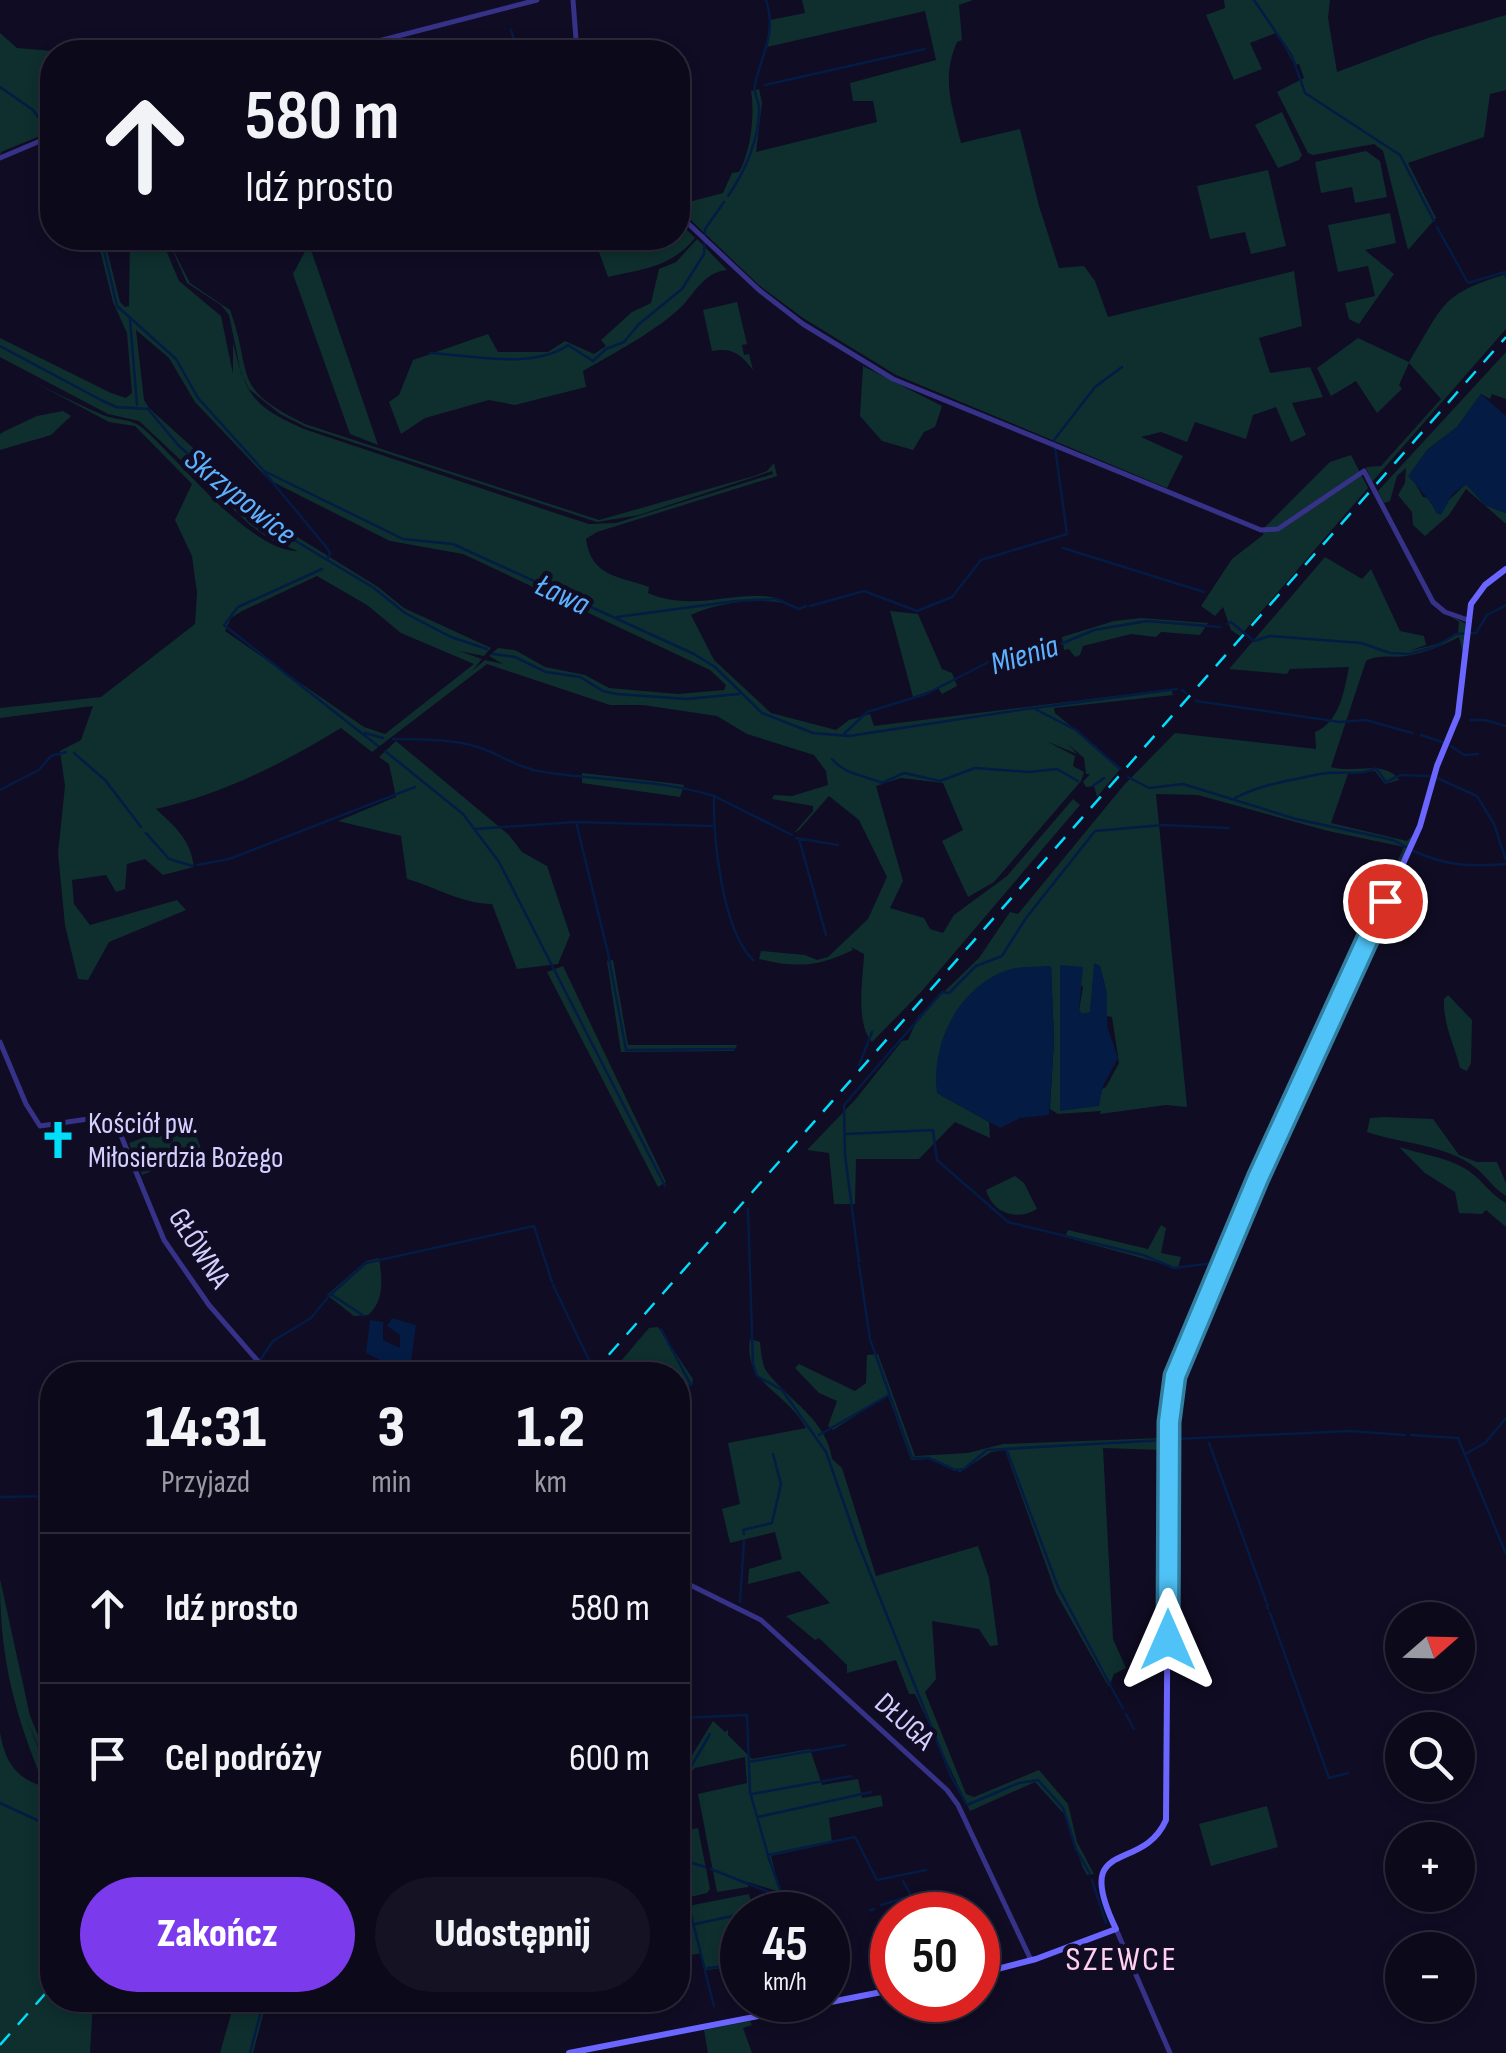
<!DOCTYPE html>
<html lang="pl">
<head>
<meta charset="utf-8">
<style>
  body { margin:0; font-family:"Sofia Sans Condensed",sans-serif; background:#151224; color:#f1f3f6; height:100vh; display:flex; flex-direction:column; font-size:38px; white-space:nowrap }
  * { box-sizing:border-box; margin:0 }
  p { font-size:32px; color:#9a9aa3 }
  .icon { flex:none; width:55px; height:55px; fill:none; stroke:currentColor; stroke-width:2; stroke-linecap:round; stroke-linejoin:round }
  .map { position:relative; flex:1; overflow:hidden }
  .details { position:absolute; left:40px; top:1362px; width:650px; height:650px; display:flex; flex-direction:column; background:#0c091b; border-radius:40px; box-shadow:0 5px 15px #0003,0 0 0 2px #2c2a3a }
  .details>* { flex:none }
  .banner { position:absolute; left:40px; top:40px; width:650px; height:210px; border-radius:40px; box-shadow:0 5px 15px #0003,0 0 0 2px #2c2a3a; background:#0c091b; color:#f1f3f6; overflow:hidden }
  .needle { width:65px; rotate:70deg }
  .controls { position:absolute; left:1385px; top:1602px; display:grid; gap:20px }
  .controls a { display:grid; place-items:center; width:90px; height:90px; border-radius:50%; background:#0c091b; box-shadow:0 5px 15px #0003,0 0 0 2px #2c2a3a; font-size:50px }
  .speed { position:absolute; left:720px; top:1892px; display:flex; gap:20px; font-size:50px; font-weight:700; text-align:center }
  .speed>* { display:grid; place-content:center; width:130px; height:130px; border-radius:50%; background:#0c091b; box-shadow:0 5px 15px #0003,0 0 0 2px #2c2a3a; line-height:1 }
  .speed small { font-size:25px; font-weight:400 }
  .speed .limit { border:15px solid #d22; background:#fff; color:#111 }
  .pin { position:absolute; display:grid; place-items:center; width:85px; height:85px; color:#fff; margin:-42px; border:5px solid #fff; border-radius:50%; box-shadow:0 2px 10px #0007 }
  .me { position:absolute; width:110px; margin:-55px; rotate:0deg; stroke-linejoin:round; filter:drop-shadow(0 0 8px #0008) }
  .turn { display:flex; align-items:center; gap:35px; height:210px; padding:0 40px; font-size:45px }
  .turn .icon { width:130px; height:130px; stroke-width:2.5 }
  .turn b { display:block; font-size:70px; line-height:85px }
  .eta { display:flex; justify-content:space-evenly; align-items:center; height:170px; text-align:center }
  .eta b { font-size:60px; font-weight:800; line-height:70px }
  .action { display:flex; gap:20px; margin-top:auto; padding:20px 40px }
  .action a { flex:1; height:115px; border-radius:60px; background:#7c3aed; color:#fff; font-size:40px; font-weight:800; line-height:115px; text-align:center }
  .action a+a { background:#151224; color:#f1f3f6 }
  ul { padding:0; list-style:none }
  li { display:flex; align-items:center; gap:30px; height:150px; padding:0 40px; border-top:2px solid #2c2a3a }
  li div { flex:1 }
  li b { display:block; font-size:38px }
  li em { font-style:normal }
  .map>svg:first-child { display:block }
  .green { fill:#0e2f2e; fill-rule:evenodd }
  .water { fill:#041b44 }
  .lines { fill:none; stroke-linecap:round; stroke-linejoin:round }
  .stream { stroke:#041b44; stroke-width:2.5 }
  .tertiary { stroke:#363288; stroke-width:5 }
  .secondary { stroke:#6b66ff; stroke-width:6 }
  .rail { stroke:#00defa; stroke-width:2.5; stroke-dasharray:15 12; stroke-linecap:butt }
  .route-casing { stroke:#337fa1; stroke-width:25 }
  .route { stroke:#4fc3f7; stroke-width:18 }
  .labels { text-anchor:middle; stroke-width:9; stroke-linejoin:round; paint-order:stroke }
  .poi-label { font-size:30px; fill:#d5cfff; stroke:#100c24; text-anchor:start }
  .street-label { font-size:30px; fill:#d5cfff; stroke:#100c24 }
  .water-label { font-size:32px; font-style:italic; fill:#5db2ff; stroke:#100c24 }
  .quarter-label { font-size:35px; letter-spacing:2.5px; fill:#ffd1ee; stroke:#100c24 }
</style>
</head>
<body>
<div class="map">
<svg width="1506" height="2053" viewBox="0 0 1506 2053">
  <rect width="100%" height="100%" fill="#100c24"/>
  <path class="green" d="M802,0H973L959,5L962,40L957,42C941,79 952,105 961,143L1020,129L1039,206L1059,268L1084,266L1095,281L1108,317L1294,271L1302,326L1259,338L1270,373L1310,367L1323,397L1292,403L1306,435L1291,442L1276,407L1253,415L1246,439L1195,422L1187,442L1161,432L1141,437L1183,456L1167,488L896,375L803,318L760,286L678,208L681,204L723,193L732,173L739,172C751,151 755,115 751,91L759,89L762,103L756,152L877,122L873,101H853L850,83L936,60L925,11L767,47L770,20L805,13Z
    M1224,0H1330L1328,18L1337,72L1428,38L1506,15V90L1490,94L1484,137L1408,163L1436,218L1408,250L1383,151L1374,144L1313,155L1308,153L1277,92L1304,78L1299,64L1295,65L1276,33L1250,43L1262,69L1234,80L1206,15L1225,8Z
    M0,33L17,48L65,52H52V131L1,152L0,156Z
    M1282,112L1302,155L1299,160L1278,168L1255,125Z
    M1366,151L1380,161L1387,197L1355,203L1352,187L1321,193L1315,162Z
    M1268,170L1286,246L1251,254L1245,232L1210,239L1197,186Z
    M1390,213L1396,243L1365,250L1394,274L1359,324L1349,319L1345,303L1375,296L1368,266L1338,272L1328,225Z
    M678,221L695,238C672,267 643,269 608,277L594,238H678Z
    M97,238H104L120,302L125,307L129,306L130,238H161L179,281L221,316L233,374V343C246,395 252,406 304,429L561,515L589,524L616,523L773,474L772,471L639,515L597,522L306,427L280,414L249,389L241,373L229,315L221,305L187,283L167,238L190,283L230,310C254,376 229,387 305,424L599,520L754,476L767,471L774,463L777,476L597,532L586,539C591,577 619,576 649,587L648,593C697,614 740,586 783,600V603C754,598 717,603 691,615L714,660L771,713L836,730L849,720L870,714L874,726L1171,689L1173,695L1054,708L1055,713L1121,768L1097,797L1094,786L1086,787L1083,782L1090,774H1086L1084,758L1068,744L1077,754L1046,741L1075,756L1073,766L1084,772L1081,781L994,882L968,897L942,841L963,830L943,783L901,778L876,786L903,881L890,908L924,918L930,929L943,933L954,915L1007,876L1073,799L1080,805L921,992L872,1042C855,1023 863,979 864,954L851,947L853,950C818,967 797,968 759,959L761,951L805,955L817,960L828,957L868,919L887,877L859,820L829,796L799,830L794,833L813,811V806L772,799L774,795L792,796L828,785L826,771L814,755L747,734L717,716L643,705H610L487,664L372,752L341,728C282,764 223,794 156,809C175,827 190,838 194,867L163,875L145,859L127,864L125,889L116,892L106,875L72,880L74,904L90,925L177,900L186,910L109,942L88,980L78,979L65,925L58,853L65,786L60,751L81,740L93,706L0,718V708L101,697L195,624L197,593L192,556L175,520L192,484L135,426L109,422L0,364C32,381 68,400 103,415C118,421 133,418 145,430C180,461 251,552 298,551L271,540L250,525L139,421L108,414L0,357V338L111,393L126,398L132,393L127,333L113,302ZM136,330L169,358L195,402L269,480L390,541L463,554L710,670L726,685L724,690L678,694L609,688L585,675L545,667L515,650L498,648L489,656L503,664L485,660L472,671L482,659L459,651L484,656L491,648L404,608L378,587L278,525L149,408L144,400ZM317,576L367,605L401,633L474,664L385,734L364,727L225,631L231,618L242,611Z
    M697,239L727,270C706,272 697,289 684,304C663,327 611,355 583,371L586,387L515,405L489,400L425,418L401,434L389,402L399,395L413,360L488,334L498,352H548L565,341L594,354L606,346L601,340L632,312L651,303L659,269L676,262Z
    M309,244L378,445L350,434L293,274Z
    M1506,274V329L1372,482L1366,467L1381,466L1441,399L1409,363L1399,385L1402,389L1377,413L1356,381L1331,396L1317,368L1358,338L1409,362C1444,305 1439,295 1506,274Z
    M737,302L747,344L742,345L744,355L749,354L753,370C741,354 732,347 712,351L703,310Z
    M1506,352V399L1492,394L1490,399L1481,394L1457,427L1427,450L1416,485L1423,497L1448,501L1466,484L1485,505L1506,513V524L1466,489L1449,515L1425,536L1413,525L1412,512L1398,495L1405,483L1406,468L1397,476L1390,501L1384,503L1378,491Z
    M863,366L942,406L935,427L924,432L913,450L882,441L860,416Z
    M63,411L71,416L51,435L0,450V434L5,431L37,416Z
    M1351,455L1368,488L1240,636L1231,630L1223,607L1215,616L1201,606L1232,559L1263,535L1264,528L1330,462Z
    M1325,557L1362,579L1371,569L1400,631L1424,636L1426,645L1409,651L1437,644L1458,633L1459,622L1450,616L1465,623V650H1462L1459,637C1442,646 1425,653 1406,656C1391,658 1380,654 1366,661L1331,767C1352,774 1386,759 1399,780L1385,784L1375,771L1348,774L1331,823L1407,841L1414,834L1361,949H1356L1404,847L1328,831L1198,795L1156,794L1187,1107L1166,1105L1100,1114L1101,1111L1058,1114L1050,1109L1054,1040L1051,966L1012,969L982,984L937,1093L989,1122L990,1138L955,1122L919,1159H856L855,1204H834L829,1153L807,1150L855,1100L902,1041L908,1040L918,1017L979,958L1010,912L1018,914L1124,785L1175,733L1316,749L1315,732C1340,722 1344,691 1349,667L1290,669L1287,674L1229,669ZM1095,964L1100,966L1107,994V1016L1112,1017L1119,1063L1106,1087L1060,1110V965L1083,987L1079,1010L1082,1014L1090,1013Z
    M890,611L918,614L942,669L952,673L957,686L942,694L938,688L913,697Z
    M1141,618L1208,623L1200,635L1161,632L1156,637L1131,634L1083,646L1080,655L1075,657L1069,649L1064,650L1062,637L1114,621Z
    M396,741L509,835L522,852L547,866L570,935L558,964L517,969L492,904C463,904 435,887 407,879L401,836L338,821L396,797L389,764L379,757Z
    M582,773L670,783L684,785L680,797L582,783Z
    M613,960L628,1045H737L734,1051L621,1052L607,961Z
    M563,966L666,1182L658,1187L547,972Z
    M1448,995L1472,1020L1471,1063L1467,1071L1460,1068C1454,1043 1443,1025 1444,999Z
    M1384,1117L1433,1119L1459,1155L1477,1162H1497L1506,1183V1196C1493,1188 1487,1177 1476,1168C1446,1144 1401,1144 1367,1132L1370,1118Z
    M190,1120L202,1151L142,1175L129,1143Z
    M1274,1120L1280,1123L1171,1382L1166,1681L1161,1450L1103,1448L1113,1639L1126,1668L1114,1674L1109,1687L1056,1593L1005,1450L991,1452L960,1472L928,1459L911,1460L888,1395L833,1430L828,1426L837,1401L819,1393L795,1368L799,1364L855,1391L866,1383L867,1355L878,1354L915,1456L968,1453L1003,1444L1161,1438L1164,1397L1172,1364Z
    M1399,1147C1421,1154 1450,1158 1469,1171C1483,1181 1491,1195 1506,1203V1227L1486,1210L1482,1214L1459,1213L1455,1192L1425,1173Z
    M1015,1176L1024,1183L1037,1209C1018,1221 993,1214 986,1190Z
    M1161,1225L1166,1228L1161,1253L1181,1257L1178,1268L1065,1237L1068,1230L1148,1249Z
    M379,1258C382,1277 385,1301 368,1315L354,1316L327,1295L366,1261Z
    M658,1327L693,1379L692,1385L678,1388V1375H609L649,1328Z
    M750,1339L760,1342C761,1352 762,1365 767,1372C789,1401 827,1420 832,1459L842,1468L876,1576L978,1546L989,1578L998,1645L990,1646L979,1629L932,1621L936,1679L925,1692L966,1794L974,1797L1039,1770L1068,1804L1077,1842L1094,1874L1087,1875L1083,1868L1064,1814L1035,1782L970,1811L915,1694H909L896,1660L847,1673V1665L819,1638L815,1640L786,1616L830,1603L799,1571L748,1584L749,1569L782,1559L775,1532L730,1543L722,1509L740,1504L728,1443L806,1428C787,1392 743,1384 750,1339Z
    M0,1579L30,1716L52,1768V1776L27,1721L52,1780V2000H93L90,2053H0V1732C5,1763 17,1779 45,1787C10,1704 0,1650 0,1579Z
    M713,1721L725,1732L728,1730V1735L752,1759L810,1749L822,1785L858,1779L862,1798L881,1795L883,1806L829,1818L832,1843L771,1856L780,1892L748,1882V1887L717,1892L698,1794L747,1783L745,1757L695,1768L687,1775L683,1770Z
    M1267,1806L1278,1847L1211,1866L1199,1824Z
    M698,1828L710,1889L707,1893L678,1900V1832Z
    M749,1894L755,1915H742V1966L706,1970L701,1953L678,1958V1908Z
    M235,2000H267L253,2053H220Z
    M750,2021L752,2025L743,2028L752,2053H708L704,2030Z"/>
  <path class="water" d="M1481,394L1506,416V513L1485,505L1466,484L1452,495L1441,515L1436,513C1433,503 1416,485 1408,476L1427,450L1457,427Z
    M1094,963L1100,966L1107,994V1026L1118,1058L1103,1086L1099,1106L1060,1111V965L1083,967L1079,1010L1082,1014L1090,1012Z
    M1051,966L1054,1040L1049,1115L1020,1118L1000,1128L937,1093C930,1043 960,984 1011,969C1023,966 1038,967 1051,966Z
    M392,1318L416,1325L411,1362L382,1361L366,1353L370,1320L383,1322V1340L400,1348V1335L387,1326Z"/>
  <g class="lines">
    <path class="stream" d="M1254,0L1292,56L1305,93L1400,155L1434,221
      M511,30L518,52
      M765,85L925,49
      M0,87L33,110L52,136
      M728,196C745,172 760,137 759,107C758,98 753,93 755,84C762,54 777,32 766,0
      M1437,227L1468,283L1505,272L1506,277
      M101,238L117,306L176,359L198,398L264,471L403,539L453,544L694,654L715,667L762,713L813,733L849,736L1033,708L1076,730L1120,769
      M130,319L137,405
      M0,346L101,400L116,407L148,409L179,446L274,528L374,588L405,613L451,637L487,649
      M430,353C471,355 533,370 568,345L593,361L606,349L624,342L639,324L682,289L704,254L705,229L724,202
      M264,472L327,548L330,553L327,560
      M1063,548L1204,592
      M322,569L238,607L224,625L378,746
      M810,606L864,591L917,611L952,597L981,560L1067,534L1054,440L1095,387L1122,367
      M617,617L736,601L776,599L799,609L806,606
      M1227,624L1231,622L1254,641L1270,636L1361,643L1390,653L1409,654L1437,646L1456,634L1476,633L1487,615L1506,605
      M493,654L515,657L546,672L580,677L603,691L617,694L686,699L739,694
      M1182,690L1186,693
      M1196,701L1340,722L1366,720L1412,733
      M1035,708L1177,689
      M1470,720H1485L1506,726
      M365,733L383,738
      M844,734L867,712L926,694L1010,651L1051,648L1094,630L1147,621L1220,627
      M1421,735L1442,742
      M393,739C422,740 459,738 486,750C506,758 521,769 544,772C600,781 659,779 714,796C713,838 722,930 753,960
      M1451,746L1464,755L1478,754
      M385,751L463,814L499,862L665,1186
      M74,753L105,780L141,827
      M832,759C845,775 864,775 882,783L904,773L940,781L975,768L1029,772L1057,769L1078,781
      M1128,777L1149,788L1183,784L1296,819L1393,840L1406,847
      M1437,778L1477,796L1494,824L1506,860
      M1093,786L1104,778
      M0,790L39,770L51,756L66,752
      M714,796L792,835
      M1235,798C1262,784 1292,780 1320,774C1338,770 1360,777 1376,768L1386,782L1401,775L1430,776
      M576,822L608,953L626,1050L734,1049
      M475,829L576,822L712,826
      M146,833L169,859L193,866
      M796,838L838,845
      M799,839L826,935
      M1414,851C1445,866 1472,867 1506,864
      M197,865L229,859L415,787
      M859,1065L872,1032
      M846,1134L933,1130L937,1160L1008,1222L1143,1255L1174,1268L1213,1263
      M748,1209L753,1364L757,1376L782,1390L826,1452L856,1538L951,1776L967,1805L1019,1783L1038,1780L1063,1808L1076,1849L1090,1874
      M859,1262L845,1155L844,1105L942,992L949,993L976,966L1002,956L1026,918L1095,831L1163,825L1229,828
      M859,1265L870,1339L912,1458H929L955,1470L964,1469L987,1450L1165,1440
      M553,1285L590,1362
      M332,1295L364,1316
      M661,1329L691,1385L678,1387
      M260,1360L273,1341L311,1318L329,1296L366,1263L534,1226L552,1282
      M249,1375L255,1366
      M819,1435L889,1395
      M1411,1435L1458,1438L1506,1554
      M1175,1439L1350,1431L1405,1435
      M1209,1443L1266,1601
      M1007,1451L1058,1587L1123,1709
      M1467,1453L1485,1443L1506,1418
      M0,1497L52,1496
      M744,1534L743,1530L772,1523L781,1484L773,1454
      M740,1602L744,1541
      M1267,1604L1268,1609
      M1270,1613L1329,1778L1348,1773
      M1126,1714L1134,1729
      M678,1718L747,1715L750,1792L768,1855L855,1837L877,1880L926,1870
      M749,1762L845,1745
      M678,1789L710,1734
      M752,1794L851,1776
      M0,1803L52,1827
      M758,1817L871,1792
      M768,1856L789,1915
      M678,1858L687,1900
      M679,1859L705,1867
      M711,1869L774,1894
      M1092,1880L1106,1923
      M903,1881L922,1915
      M881,1905L907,1897
      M689,1907L714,2006
      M870,1910L874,1909
      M934,1915L951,1912
      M695,1924L747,1913
      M708,1968L742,1964
      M250,2053L264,2000"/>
    <path class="tertiary" d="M573,0L577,52
      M336,52L537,0
      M0,158L52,136
      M678,214L759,290L803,324L893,379L1261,530L1278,529L1364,471L1433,602L1445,612L1468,620
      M0,1042L26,1104L40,1126L102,1117L115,1121L164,1240L209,1305L270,1375
      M678,1579L761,1620L947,1790L958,1805L1031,1960
      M1116,1929L1170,2053"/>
    <path class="secondary" d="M978,1974L1036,1959L1116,1929C1071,1835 1142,1875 1166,1820L1169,1422L1173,1382L1187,1344L1420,826L1437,766L1458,715L1471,604L1485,585L1506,569
      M569,2053L892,1990"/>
    <path class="rail" d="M591,1375L1506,337
      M0,2045L52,1986"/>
  </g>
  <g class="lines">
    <g class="route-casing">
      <path id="route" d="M1168,1640L1169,1422L1175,1376L1258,1178L1385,901"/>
    </g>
    <use href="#route" class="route"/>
  </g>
  <defs>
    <g id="church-bare" transform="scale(3)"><path d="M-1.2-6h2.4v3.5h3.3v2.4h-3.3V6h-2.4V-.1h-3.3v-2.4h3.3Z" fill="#00defa" stroke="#100c24" stroke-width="2.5" paint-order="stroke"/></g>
  </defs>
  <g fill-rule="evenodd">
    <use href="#church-bare" x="58" y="1140"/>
  </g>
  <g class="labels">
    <g class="poi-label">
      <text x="88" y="1133">Kościół pw.<tspan x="88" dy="34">Miłosierdzia Bożego</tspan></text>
    </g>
    <g class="street-label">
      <text transform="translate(200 1248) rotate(57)" y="10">GŁÓWNA</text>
      <text transform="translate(905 1721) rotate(42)" y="10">DŁUGA</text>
    </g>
    <g class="water-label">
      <text transform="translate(241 496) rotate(39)" y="11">Skrzypowice</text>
      <text transform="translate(563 594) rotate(25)" y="11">Ława</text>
      <text transform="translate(1024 654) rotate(-17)" y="11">Mienia</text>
    </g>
    <g class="quarter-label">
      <text x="1122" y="1970">SZEWCE</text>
    </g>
  </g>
</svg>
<div class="controls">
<a><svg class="needle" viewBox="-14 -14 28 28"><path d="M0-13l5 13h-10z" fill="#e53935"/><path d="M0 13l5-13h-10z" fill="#9a9aa3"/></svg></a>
<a><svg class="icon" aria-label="search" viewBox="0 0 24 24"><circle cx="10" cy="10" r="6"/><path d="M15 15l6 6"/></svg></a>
<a>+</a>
<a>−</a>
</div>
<div class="speed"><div>45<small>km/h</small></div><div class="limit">50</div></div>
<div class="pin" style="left:1385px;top:901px;background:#d93025"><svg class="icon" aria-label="arrive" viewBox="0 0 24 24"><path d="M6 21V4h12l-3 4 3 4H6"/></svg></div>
<svg class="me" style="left:1168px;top:1640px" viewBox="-20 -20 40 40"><path d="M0-17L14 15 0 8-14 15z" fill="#4fc3f7" stroke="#fff" stroke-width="4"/></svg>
<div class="banner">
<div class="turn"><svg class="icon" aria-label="ahead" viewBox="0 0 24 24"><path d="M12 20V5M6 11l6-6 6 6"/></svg><div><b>580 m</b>Idź prosto</div></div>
</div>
<section class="details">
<div class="eta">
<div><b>14:31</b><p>Przyjazd</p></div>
<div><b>3</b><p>min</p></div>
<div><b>1.2</b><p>km</p></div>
</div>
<ul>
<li><svg class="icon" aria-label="ahead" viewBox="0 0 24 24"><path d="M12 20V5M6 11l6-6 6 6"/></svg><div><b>Idź prosto</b></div><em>580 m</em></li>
<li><svg class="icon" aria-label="arrive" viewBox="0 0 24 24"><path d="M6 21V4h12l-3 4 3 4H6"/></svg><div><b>Cel podróży</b></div><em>600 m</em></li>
</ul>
<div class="action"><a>Zakończ</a><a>Udostępnij</a></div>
</section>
</div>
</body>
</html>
